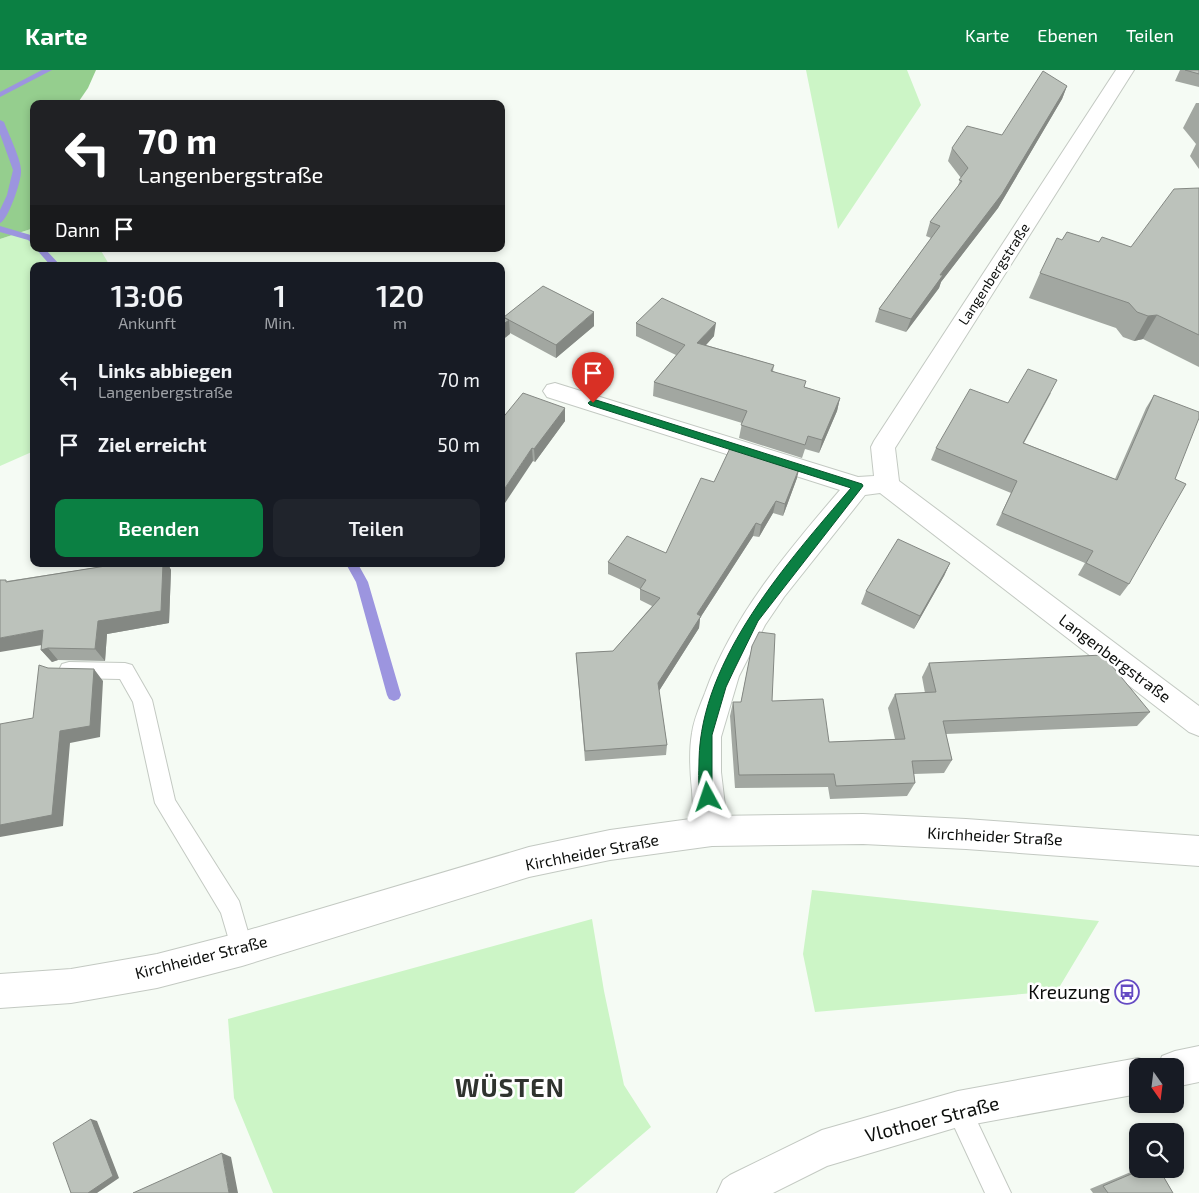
<!DOCTYPE html>
<html lang="de">
<head>
<meta charset="utf-8">
<style>
  body { margin:0; font-family:"Exo 2",sans-serif; background:#20242c; color:#f1f3f6; height:100vh; display:flex; flex-direction:column; font-size:19px; white-space:nowrap }
  * { box-sizing:border-box; margin:0 }
  p { font-size:16px; color:#9ea1a6 }
  .icon { flex:none; width:28px; height:28px; fill:none; stroke:currentColor; stroke-width:2; stroke-linecap:round; stroke-linejoin:round }
  .map { position:relative; flex:1; overflow:hidden }
  .panel { position:absolute; left:30px; top:192px; width:475px; height:305px; display:flex; flex-direction:column; background:#171b24; border-radius:10px; box-shadow:0 2px 8px #0003 }
  .panel>* { flex:none }
  .banner { position:absolute; left:30px; top:30px; width:475px; height:152px; border-radius:10px; box-shadow:0 2px 8px #0003; background:#202124; color:#fff; overflow:hidden }
  .needle { width:32px; rotate:166deg }
  .tools { position:absolute; left:1129px; top:988px; display:grid; gap:10px }
  .tools a { display:grid; place-items:center; width:55px; height:55px; border-radius:10px; background:#171b24; box-shadow:0 2px 8px #0003; font-size:25px }
  .pin { position:absolute; display:grid; place-items:center; width:42px; height:42px; color:#fff; margin:-51px -21px; border-radius:50% 50% 50% 0; rotate:-45deg; box-shadow:0 0 5px #0007 }
  .pin .icon { rotate:45deg }
  .me { position:absolute; width:55px; margin:-28px; rotate:355deg; stroke-linejoin:round; filter:drop-shadow(0 0 4px #0008) }
  .turn { display:flex; align-items:center; gap:18px; height:105px; padding:0 25px; font-size:22px }
  .turn .icon { width:65px; height:65px; stroke-width:2.5 }
  .turn b { display:block; font-size:35px; line-height:42px }
  .then { display:flex; align-items:center; height:48px; padding:0 25px; background:#0003; gap:10px; font-size:19px }
  .eta { display:flex; justify-content:space-evenly; align-items:center; height:85px; text-align:center }
  .eta b { font-size:30px; font-weight:600; line-height:35px }
  .action { display:flex; gap:10px; margin-top:auto; padding:10px 25px }
  .action a { flex:1; height:58px; border-radius:10px; background:#0b8043; color:#fff; font-size:20px; font-weight:600; line-height:58px; text-align:center }
  .action a+a { background:#20242c; color:#f1f3f6 }
  ul { padding:0; list-style:none }
  li { display:flex; align-items:center; gap:15px; height:65px; padding:0 25px }
  li div { flex:1 }
  li b { display:block; font-size:19px }
  li em { font-style:normal }
  header { display:flex; align-items:center; gap:30px; box-sizing:border-box; height:70px; padding:0 25px; background:#0b8043; color:#fff }
  header strong { font-size:24px }
  nav { display:flex; gap:28px; margin-inline-start:auto; font-size:18px }
  .map>svg:first-child { display:block }
  .green { fill:#ccf5c6 }
  .forest { fill:#95ce8e }
  .lines { fill:none; stroke-linecap:round; stroke-linejoin:round }
  .stream { fill:#9c95df; fill-rule:evenodd }
  .service-casing { stroke:#c3c9c2; stroke-width:2 }
  .minor-casing { stroke:#c3c9c2; stroke-width:2 }
  .secondary-casing { stroke:#c3c9c2; stroke-width:2 }
  .service { fill:#fff; fill-rule:evenodd }
  .minor { fill:#fff; fill-rule:evenodd }
  .secondary { fill:#fff; fill-rule:evenodd }
  .wall { fill:#a2a7a1 }
  .shaded-wall { fill:#848883 }
  .building { fill:#bcc2bb; stroke:#848883 }
  .route { fill:#0b8043; stroke:#07532c }
  .labels { text-anchor:middle; stroke-width:5; stroke-linejoin:round; paint-order:stroke }
  .far-street-label { font-size:14px; fill:#0b0d0b; stroke:#fff }
  .street-label { font-size:16px; fill:#0b0d0b; stroke:#fff }
  .near-poi-label { font-size:19px; fill:#0b0d0b; stroke:#fff; text-anchor:end }
  .near-street-label { font-size:19px; fill:#0b0d0b; stroke:#fff }
  .near-district-label { font-size:25px; font-weight:bold; letter-spacing:1px; fill:#2f332e; stroke:#fff }
</style>
</head>
<body>
<header>
<strong>Karte</strong>
<nav><a>Karte</a><a>Ebenen</a><a>Teilen</a></nav>
</header>
<div class="map">
<svg width="1199" height="1123" viewBox="0 0 1199 1123">
  <rect width="100%" height="100%" fill="#f5fbf4"/>
  <path class="green" d="M806,0H907L921,35L838,159Z
    M34,158V179H100L110,196H34V381L0,396V169Z
    M812,820L1099,851L1057,921L815,942L803,884Z
    M592,849L604,921L624,1015L651,1057L574,1123H273L234,1028L228,949Z"/>
  <path class="forest" d="M0,0H96L88,18L77,34H34V158L0,169Z"/>
  <g class="lines">
    <path class="stream" d="M42,0H52L0,27V22Z
      M0,50L4,52C8,63 21,89 21,100C22,110 8,150 0,153V140L7,125L13,100L0,64Z
      M0,156L34,166V175L28,170L0,162Z
      M36,179H45L61,196H51Z
      M346,494H358L368,512L401,625L399,629L394,631L389,629L387,625L356,512Z"/>
    <g class="service-casing">
      <path id="service" d="M69,592L125,593L132,595L152,630L175,730L239,831L253,879L250,887L242,890L234,887L221,843L155,733L133,632L120,609L69,608L62,606L59,600L62,594Z
        M958,1027L967,1030L1011,1123H985L946,1039L949,1030Z"/>
    </g>
    <g class="minor-casing">
      <path id="minor" d="M1116,0H1134L895,378L899,411L1199,636V666L1189,662L880,423L865,425L784,527L765,555L739,606L721,667V702L728,761L723,771L712,776L701,771C694,755 693,737 692,720C690,701 689,681 692,663C694,649 700,636 705,623C733,545 787,482 840,420L547,327L543,321L547,315L555,313L858,407L874,406L871,377L874,371Z"/>
    </g>
    <g class="secondary-casing">
      <path id="secondary" d="M863,744L966,749L1199,766V796L966,779L863,774L712,776L610,790L529,807L242,896L157,918L71,933L0,938V904L71,899L157,884L242,862L529,777L610,760L712,746Z
        M1199,976V1012L1175,1017V996H1158L1162,986L1175,981Z
        M1138,988L1151,993L1152,996H1138V1024L958,1057L827,1096L773,1123H717L723,1110L730,1105L822,1060L958,1021Z"/>
    </g>
    <use href="#service" class="service"/>
    <use href="#minor" class="minor"/>
    <use href="#secondary" class="secondary"/>
  </g>
  <path class="wall" d="M1180,0H1199V17L1175,11Z
    M1067,16L1062,29L998,138L941,212L939,218L906,262L875,252L879,239L931,168L926,166L930,152L957,118L961,108L948,91L952,78L1002,65Z
    M1196,33H1199V99L1190,86L1196,74L1183,58Z
    M1199,118V297L1143,269L1134,271L1123,267L1116,258L1029,228L1040,203L1062,170L1099,172L1131,177Z
    M501,245L504,247L594,256L556,288L510,263L501,271Z
    M636,253L714,266L706,275L774,295L773,301L805,317L840,328L837,341L819,383L805,379L802,388L739,368L742,353L653,326L654,312L676,285L636,266Z
    M1051,323L1024,373L1115,409L1146,338L1154,325L1129,514L1120,526L1078,505L1085,493L996,455L1011,423L931,390L936,378L1008,333Z
    M565,338V351L535,392L533,391L501,350Z
    M797,408L783,446L773,443L759,467L753,466L700,548L699,558L659,621L667,675L666,685L585,691L576,583L613,581L652,536L640,530V519L608,504V492L666,483L714,412Z
    M950,493L944,506L914,559L861,534L866,521Z
    M118,494H168L171,500L169,553L107,564L105,591L58,590L52,592L41,580L42,575L6,510L7,511Z
    M752,576L772,631L829,672L895,669L888,638L895,624L925,623L922,607L929,593L1150,642L1137,656L946,664L952,690L944,703L914,704L915,713L907,726L830,729L828,717L735,718L730,646L733,632H741Z
    M1138,1099H1159L1173,1123H1093L1090,1119Z"/>
  <path class="shaded-wall" d="M1067,16L1062,29L998,138L941,212L939,218L906,262L911,249Z
    M594,242V256L556,288V275Z
    M1157,245L1143,269L1134,271L1148,246Z
    M509,250L510,264L501,271V256Z
    M716,253L714,266L696,286L697,273Z
    M840,328L837,341L819,383L822,370Z
    M565,338V351L535,392L534,379Z
    M532,378L533,391L501,439V424Z
    M800,396L797,408L783,446L785,434Z
    M776,431L773,443L759,467L761,455Z
    M756,453L753,466L700,548L699,558L657,624L658,613L697,544Z
    M950,493L944,506L914,559L920,546Z
    M163,494H168L171,500L169,553L107,564L105,591L95,579L98,551Z
    M43,560L54,573L0,582V568Z
    M48,578L58,590L52,592L41,580Z
    M94,599L103,611L100,667L70,673L63,756L0,767V755Z
    M91,1049L97,1051L119,1108L97,1123H88Z
    M222,1083L231,1087L238,1123H229Z"/>
  <path class="building" d="M1185,0H1199V4Z
    M1043,1L1067,16L1002,124L940,205H943L911,249L879,239L940,156L930,152L962,111L959,110L968,98L952,78L967,56L1002,65Z
    M1199,118V265L1157,245L1148,246L1137,242L1129,233L1040,203L1057,168L1062,170L1067,162L1099,172L1102,167L1131,177L1174,119Z
    M543,216L594,242L556,275L505,248L509,250L501,256V245L504,247Z
    M662,228L716,253L697,273L774,295L771,301L806,311L804,317L840,328L822,370L808,366L805,375L741,355L747,341L654,312L685,275L636,253Z
    M1028,299L1057,310L1023,373L1117,410L1154,325L1199,342V348L1175,409L1186,414L1129,514L1086,493L1093,481L1002,443L1017,411L936,378L970,319L1008,333Z
    M523,323L565,338L534,379L532,378L501,424V350Z
    M732,374L800,396L785,434L776,431L761,455L756,453L697,544L701,546L658,613L667,675L585,681L576,583L613,581L660,528L640,519L646,510L608,492L627,466L666,483L701,408L714,412Z
    M898,469L950,493L920,546L866,521Z
    M118,494H163L161,541L98,551L95,579L48,578L41,580L43,560L0,568V510H6V512Z
    M759,562L775,564L772,631L823,629L829,672L905,669L895,624L936,622L929,593L1103,585L1150,642L943,651L952,690L912,691L915,713L836,716L834,704L739,705L733,632H741L752,576Z
    M39,595L48,598L94,599L90,656L60,661L52,745L0,755V654L33,648Z
    M91,1049L113,1106L88,1123H71L53,1073Z
    M222,1083L229,1123H133Z
    M1143,1099H1159L1173,1123H1108L1103,1116Z"/>
  <path class="route" d="M593,329L862,414L863,416L758,551L734,600L726,617L712,665V710L714,727L712,731L708,733L703,731C697,719 699,703 699,690C701,588 788,492 851,418L590,335L588,333Z"/>
  <defs>
    <g id="bus-ring" transform="scale(1.25)"><circle r="9.5" fill="#fff" stroke="#644ac3" stroke-width="1.5"/><path d="M-5-6H5V4H4V6H2V4H-2V6H-4V4H-5ZM-3.5-4V0h7V-4ZM-3.5 1.2v1.5H-2V1.2ZM2 1.2v1.5H3.5V1.2Z" fill="#644ac3"/></g>
  </defs>
  <g fill-rule="evenodd">
    <use href="#bus-ring" x="1127" y="922"/>
  </g>
  <g class="labels">
    <g class="far-street-label">
      <text transform="translate(994 204) rotate(-57)" y="5">Langenbergstraße</text>
    </g>
    <g class="street-label">
      <text transform="translate(1115 588) rotate(37)" y="6">Langenbergstraße</text>
      <text transform="translate(995 766) rotate(3)" y="6">Kirchheider Straße</text>
      <text transform="translate(592 782) rotate(-11)" y="6">Kirchheider Straße</text>
      <text transform="translate(201 887) rotate(-14)" y="6">Kirchheider Straße</text>
    </g>
    <g class="near-poi-label">
      <text x="1110" y="929">Kreuzung</text>
    </g>
    <g class="near-street-label">
      <text transform="translate(932 1049) rotate(-14)" y="7">Vlothoer Straße</text>
    </g>
    <g class="near-district-label">
      <text x="510" y="1027">WÜSTEN</text>
    </g>
  </g>
</svg>
<div class="tools">
<a><svg class="needle" viewBox="-14 -14 28 28"><path d="M0-13l5 13h-10z" fill="#e53935"/><path d="M0 13l5-13h-10z" fill="#9ea1a6"/></svg></a>
<a><svg class="icon" aria-label="search" viewBox="0 0 24 24"><circle cx="10" cy="10" r="6"/><path d="M15 15l6 6"/></svg></a>
</div>
<div class="pin" style="left:593px;top:333px;background:#d93025"><svg class="icon" aria-label="arrive" viewBox="0 0 24 24"><path d="M6 21V4h12l-3 4 3 4H6"/></svg></div>
<svg class="me" style="left:708px;top:727px" viewBox="-20 -20 40 40"><path d="M0-17L14 15 0 8-14 15z" fill="#0b8043" stroke="#fff" stroke-width="4"/></svg>
<div class="banner">
<div class="turn"><svg class="icon" aria-label="left" viewBox="0 0 24 24"><path d="M17 20v-9H6M10 6l-5 5 5 5"/></svg><div><b>70 m</b>Langenbergstraße</div></div>
<div class="then">Dann<svg class="icon" aria-label="arrive" viewBox="0 0 24 24"><path d="M6 21V4h12l-3 4 3 4H6"/></svg></div>
</div>
<section class="panel">
<div class="eta">
<div><b>13:06</b><p>Ankunft</p></div>
<div><b>1</b><p>Min.</p></div>
<div><b>120</b><p>m</p></div>
</div>
<ul>
<li><svg class="icon" aria-label="left" viewBox="0 0 24 24"><path d="M17 20v-9H6M10 6l-5 5 5 5"/></svg><div><b>Links abbiegen</b><p>Langenbergstraße</p></div><em>70 m</em></li>
<li><svg class="icon" aria-label="arrive" viewBox="0 0 24 24"><path d="M6 21V4h12l-3 4 3 4H6"/></svg><div><b>Ziel erreicht</b></div><em>50 m</em></li>
</ul>
<div class="action"><a>Beenden</a><a>Teilen</a></div>
</section>
</div>
</body>
</html>
